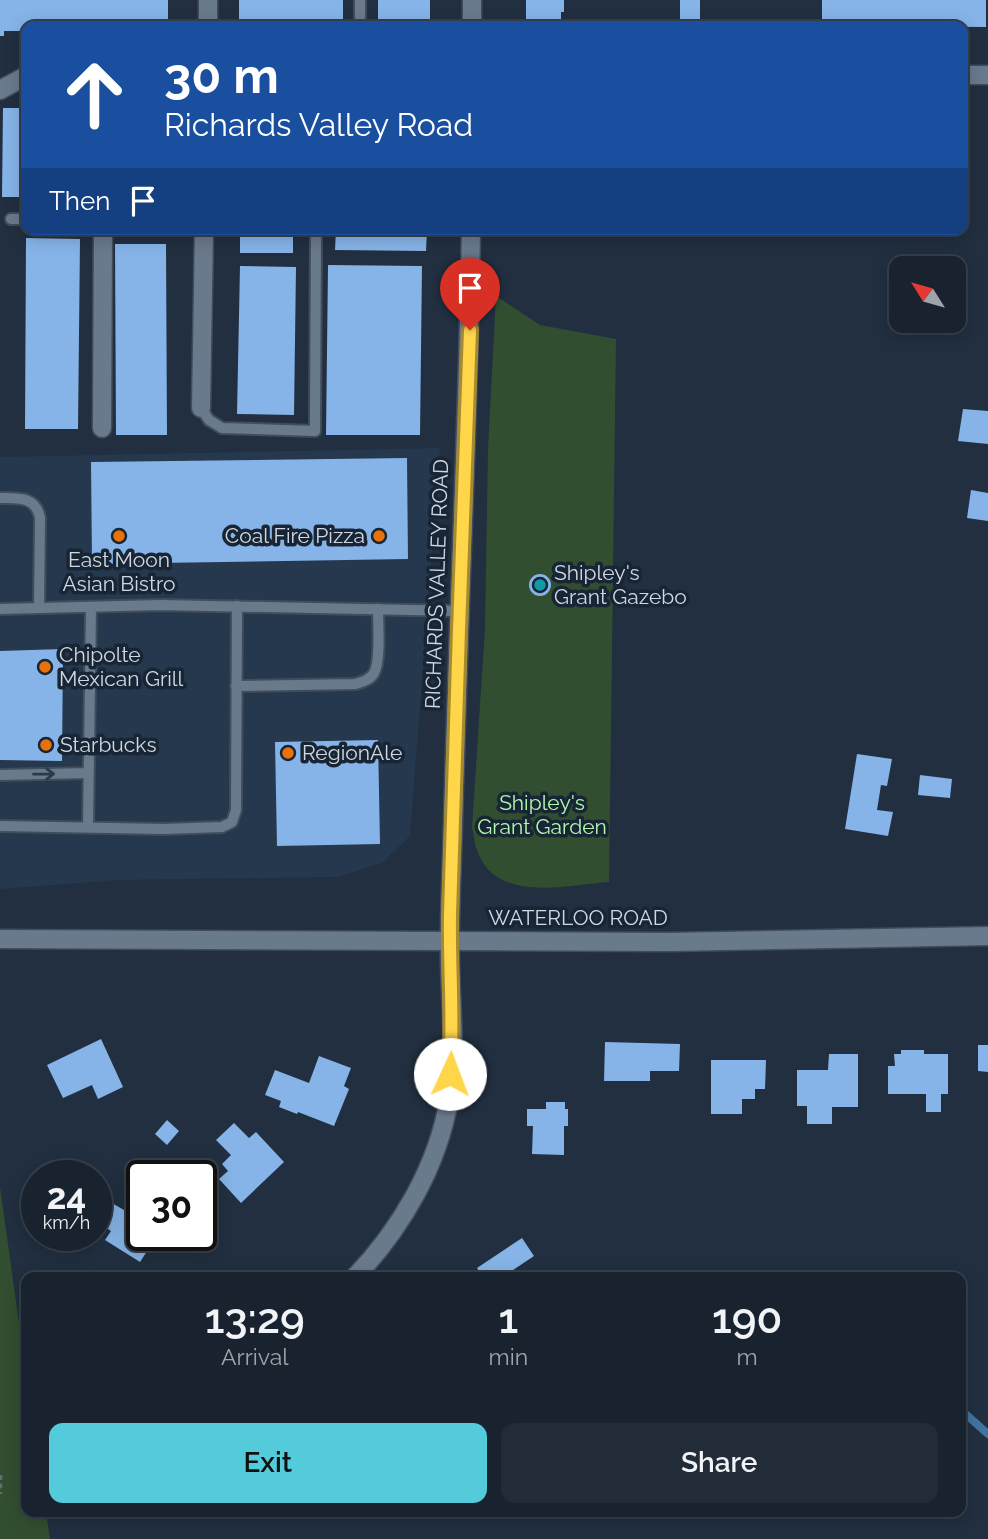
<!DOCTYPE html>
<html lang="en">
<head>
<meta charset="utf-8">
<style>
  body { margin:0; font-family:Raleway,sans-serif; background:#222b38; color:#f1f3f6; height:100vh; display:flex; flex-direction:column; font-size:26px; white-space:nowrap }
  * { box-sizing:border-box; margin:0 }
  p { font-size:23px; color:#9fa4ab }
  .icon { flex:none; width:38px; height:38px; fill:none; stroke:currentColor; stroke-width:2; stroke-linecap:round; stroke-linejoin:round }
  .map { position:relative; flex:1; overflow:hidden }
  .drawer { position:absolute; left:21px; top:1272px; width:945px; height:245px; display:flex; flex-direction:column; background:#192330; border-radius:14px; box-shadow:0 4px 18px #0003,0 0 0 2px #37404c }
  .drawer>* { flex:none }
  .guide { position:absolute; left:21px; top:21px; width:947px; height:214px; border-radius:14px; box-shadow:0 4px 18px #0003,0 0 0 2px #37404c; background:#1a4fa0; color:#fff; overflow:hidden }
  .needle { width:46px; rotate:307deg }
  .fabs { position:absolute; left:889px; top:256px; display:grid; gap:14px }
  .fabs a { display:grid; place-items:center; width:77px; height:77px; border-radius:14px; background:#192330; box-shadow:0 4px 18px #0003,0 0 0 2px #37404c; font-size:35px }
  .speed { position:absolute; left:21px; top:1160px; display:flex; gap:14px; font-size:35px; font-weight:700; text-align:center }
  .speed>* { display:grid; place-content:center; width:91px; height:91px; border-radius:50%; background:#192330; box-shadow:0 4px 18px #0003,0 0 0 2px #37404c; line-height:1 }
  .speed small { font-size:18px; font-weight:400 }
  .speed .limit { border:4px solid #111; border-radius:10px; background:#fff; color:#111 }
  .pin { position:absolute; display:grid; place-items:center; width:60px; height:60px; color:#fff; margin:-72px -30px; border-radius:50% 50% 50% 0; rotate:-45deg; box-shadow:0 0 7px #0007 }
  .pin .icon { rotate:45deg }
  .me { position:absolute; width:77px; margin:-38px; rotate:2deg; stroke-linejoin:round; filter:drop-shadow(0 0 5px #0008) }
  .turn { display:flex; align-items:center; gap:24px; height:147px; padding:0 28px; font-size:32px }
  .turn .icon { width:91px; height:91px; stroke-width:2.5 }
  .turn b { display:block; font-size:49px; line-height:60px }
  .then { display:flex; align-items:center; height:66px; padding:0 28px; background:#0003; gap:14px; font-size:26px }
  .eta { display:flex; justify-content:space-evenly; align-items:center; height:119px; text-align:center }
  .eta b { font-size:42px; font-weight:600; line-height:49px }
  .action { display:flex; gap:14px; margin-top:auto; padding:14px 28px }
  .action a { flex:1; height:80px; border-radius:14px; background:#53cbda; color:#111; font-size:28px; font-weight:600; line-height:80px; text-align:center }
  .action a+a { background:#222b38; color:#f1f3f6 }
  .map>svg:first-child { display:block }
  .built { fill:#25384e }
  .green { fill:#324e31 }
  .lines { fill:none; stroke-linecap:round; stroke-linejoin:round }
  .stream { stroke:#4373a1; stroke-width:8 }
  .building { fill:#86b4e8 }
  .service-casing { stroke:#414d5b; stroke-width:14 }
  .minor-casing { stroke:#414d5b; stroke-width:21 }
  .secondary-casing { stroke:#414d5b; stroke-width:21 }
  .path { stroke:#606c7b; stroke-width:4.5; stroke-dasharray:5 3.5; stroke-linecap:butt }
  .service { stroke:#6a7a8d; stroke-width:10 }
  .minor { stroke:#6a7a8d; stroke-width:18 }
  .secondary { stroke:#6a7a8d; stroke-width:18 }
  .oneway { stroke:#2c3a4b }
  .route-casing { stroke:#a68a30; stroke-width:18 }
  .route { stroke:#ffd54a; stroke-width:12 }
  .food-dot { fill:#e8710a; stroke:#172535; stroke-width:2.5 }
  .culture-dot { fill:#0f9aa8; stroke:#172535; stroke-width:2.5 }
  .labels { text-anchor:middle; stroke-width:7; stroke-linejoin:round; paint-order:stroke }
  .poi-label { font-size:21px; fill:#cfd8e2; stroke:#172535; text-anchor:start }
  .street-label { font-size:21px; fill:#cfd8e2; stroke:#172535 }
  .park-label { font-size:21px; fill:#b1f7ae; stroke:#172535 }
</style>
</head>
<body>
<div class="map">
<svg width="988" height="1539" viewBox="0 0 988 1539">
  <rect width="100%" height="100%" fill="#212f40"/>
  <path class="built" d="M440,448L410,836L382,863L337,877L119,880L0,889V457Z"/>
  <path class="green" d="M496,296L540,325L616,339L609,882C566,885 495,904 477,850C474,843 474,835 472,828L485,628L488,448Z
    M0,1187L26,1373V1512H46L50,1539H0Z"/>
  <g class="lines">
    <path class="stream" d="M961,1410L988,1434"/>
  </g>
  <path class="building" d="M0,0H168V23H140V26H113V23H58V26H26V31H4V36H0Z
    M239,0H343V26H239Z
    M378,0H430V26H378Z
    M526,0H564V12H561V19H526Z
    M680,0H700V20H680Z
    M822,0H986V27L822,26Z
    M3,108H26V197H2Z
    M240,229H293V253H240Z
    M336,229H427L426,251L335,250Z
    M26,238L80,239L78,429H25Z
    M115,244H166L167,435H116Z
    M328,265L422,266L420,435H326Z
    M240,266L296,267L294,415L237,414Z
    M963,409L988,411V444L958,441Z
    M407,458L408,559L92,564L91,462Z
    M971,490L988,493V521L967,518Z
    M529 585a11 11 0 1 1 22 0a11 11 0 1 1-22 0Z
    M63,649L62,761L0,760V651Z
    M378,740L380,844L277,846L275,742Z
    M857,754L892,759L887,786L881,785L877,810L893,812L888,836L845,829Z
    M920,775L952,779L950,798L918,795Z
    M101,1039L123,1087L98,1099L92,1085L63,1098L47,1065Z
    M605,1042L680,1044L679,1071H650V1081H604Z
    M978,1045H988V1072L978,1071Z
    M901,1050H924V1054H948V1094H941V1112H926V1094H888V1066H895L894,1054H901Z
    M829,1054H858V1107H832V1124H807V1106H797V1070H828Z
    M319,1056L351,1068L344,1086L349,1089L334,1126L298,1112L297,1114L279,1107L281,1101L265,1095L275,1070L309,1083Z
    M711,1060H766L765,1089H755V1099H742V1114H711Z
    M546,1102H565V1109H568V1126H564V1155L532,1154L533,1126H527V1109H546Z
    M167,1120L179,1131L167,1145L155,1134Z
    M234,1123L249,1138L256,1132L284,1162L241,1203L219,1179L228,1171L222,1164L231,1155L216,1140Z
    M130,1199L139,1204L142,1200V1236H157L140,1262L105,1240L111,1231L97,1222L110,1202L124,1210Z
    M522,1238L534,1256L513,1270L518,1278H483L477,1268Z"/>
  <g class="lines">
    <g class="service-casing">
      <path id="service" d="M360,0V26
        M11,219H26
        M201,408L209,420L222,428L315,431L316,229
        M0,498C18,498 36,496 40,518L39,608
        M0,609L161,605L459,611
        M236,686L355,684C362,682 370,680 374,673C381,661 378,624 378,609
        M0,775L88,773
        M0,826L164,829L222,827L232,822L236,810L237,606
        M88,827L91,607"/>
    </g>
    <g class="minor-casing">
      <path id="minor" d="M208,0V26
        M472,26V0
        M962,75H988
        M0,90L26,76
        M201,408L204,229
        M102,428L103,229
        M354,1278C401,1229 438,1166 449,1099C456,1055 451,1008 450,964C449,917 452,870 453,823C458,625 468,427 471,229"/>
    </g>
    <g class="secondary-casing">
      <path id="secondary" d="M0,939L670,942L988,936"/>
    </g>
    <path class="path" d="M0,1475V1494"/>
    <use href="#service" class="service"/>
    <use href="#minor" class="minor"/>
    <use href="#secondary" class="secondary"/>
  </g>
  <defs><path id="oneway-shaft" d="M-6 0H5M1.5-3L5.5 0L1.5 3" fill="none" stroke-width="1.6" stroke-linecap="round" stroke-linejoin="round" transform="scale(1.75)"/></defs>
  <use class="oneway" href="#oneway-shaft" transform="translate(44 774) rotate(-1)"/>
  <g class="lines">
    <g class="route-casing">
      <path id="route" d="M450,1074C454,1021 449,967 450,914C456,719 462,525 470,330"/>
    </g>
    <use href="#route" class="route"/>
  </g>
  <g class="food-dot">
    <circle cx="119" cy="536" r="7"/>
    <circle cx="379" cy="536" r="7"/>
    <circle cx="45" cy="667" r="7"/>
    <circle cx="46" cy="745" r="7"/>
    <circle cx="288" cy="753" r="7"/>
  </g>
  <circle class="culture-dot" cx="540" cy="585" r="7"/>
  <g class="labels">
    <g class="poi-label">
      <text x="365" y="543" text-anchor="end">Coal Fire Pizza</text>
      <text x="119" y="567" text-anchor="middle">East Moon<tspan x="119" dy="24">Asian Bistro</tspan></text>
      <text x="554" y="580">Shipley's<tspan x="554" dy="24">Grant Gazebo</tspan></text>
      <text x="59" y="662">Chipolte<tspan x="59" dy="24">Mexican Grill</tspan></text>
      <text x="60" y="752">Starbucks</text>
      <text x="302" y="760">RegionAle</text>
    </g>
    <g class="street-label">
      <text transform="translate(437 584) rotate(-88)" y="7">RICHARDS VALLEY ROAD</text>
      <text x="578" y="925">WATERLOO ROAD</text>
    </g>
    <g class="park-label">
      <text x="542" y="810">Shipley's<tspan x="542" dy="24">Grant Garden</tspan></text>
    </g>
  </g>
</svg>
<div class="fabs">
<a><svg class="needle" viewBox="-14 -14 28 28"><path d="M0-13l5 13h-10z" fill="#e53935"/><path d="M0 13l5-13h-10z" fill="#9fa4ab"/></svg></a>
</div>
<div class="speed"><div>24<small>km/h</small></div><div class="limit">30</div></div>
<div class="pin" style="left:470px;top:330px;background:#d93025"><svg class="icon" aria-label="arrive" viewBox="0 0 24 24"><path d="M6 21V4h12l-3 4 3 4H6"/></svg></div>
<svg class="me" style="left:450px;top:1074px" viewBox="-20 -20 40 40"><circle r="19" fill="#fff"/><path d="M0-13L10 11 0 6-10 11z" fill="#ffd54a"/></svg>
<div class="guide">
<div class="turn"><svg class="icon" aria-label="ahead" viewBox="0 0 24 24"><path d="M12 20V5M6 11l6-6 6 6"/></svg><div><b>30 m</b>Richards Valley Road</div></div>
<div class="then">Then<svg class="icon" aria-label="arrive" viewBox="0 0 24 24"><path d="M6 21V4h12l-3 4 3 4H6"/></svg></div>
</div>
<section class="drawer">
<div class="eta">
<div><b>13:29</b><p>Arrival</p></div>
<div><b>1</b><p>min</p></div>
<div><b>190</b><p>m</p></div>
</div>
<div class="action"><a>Exit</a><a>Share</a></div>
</section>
</div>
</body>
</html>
